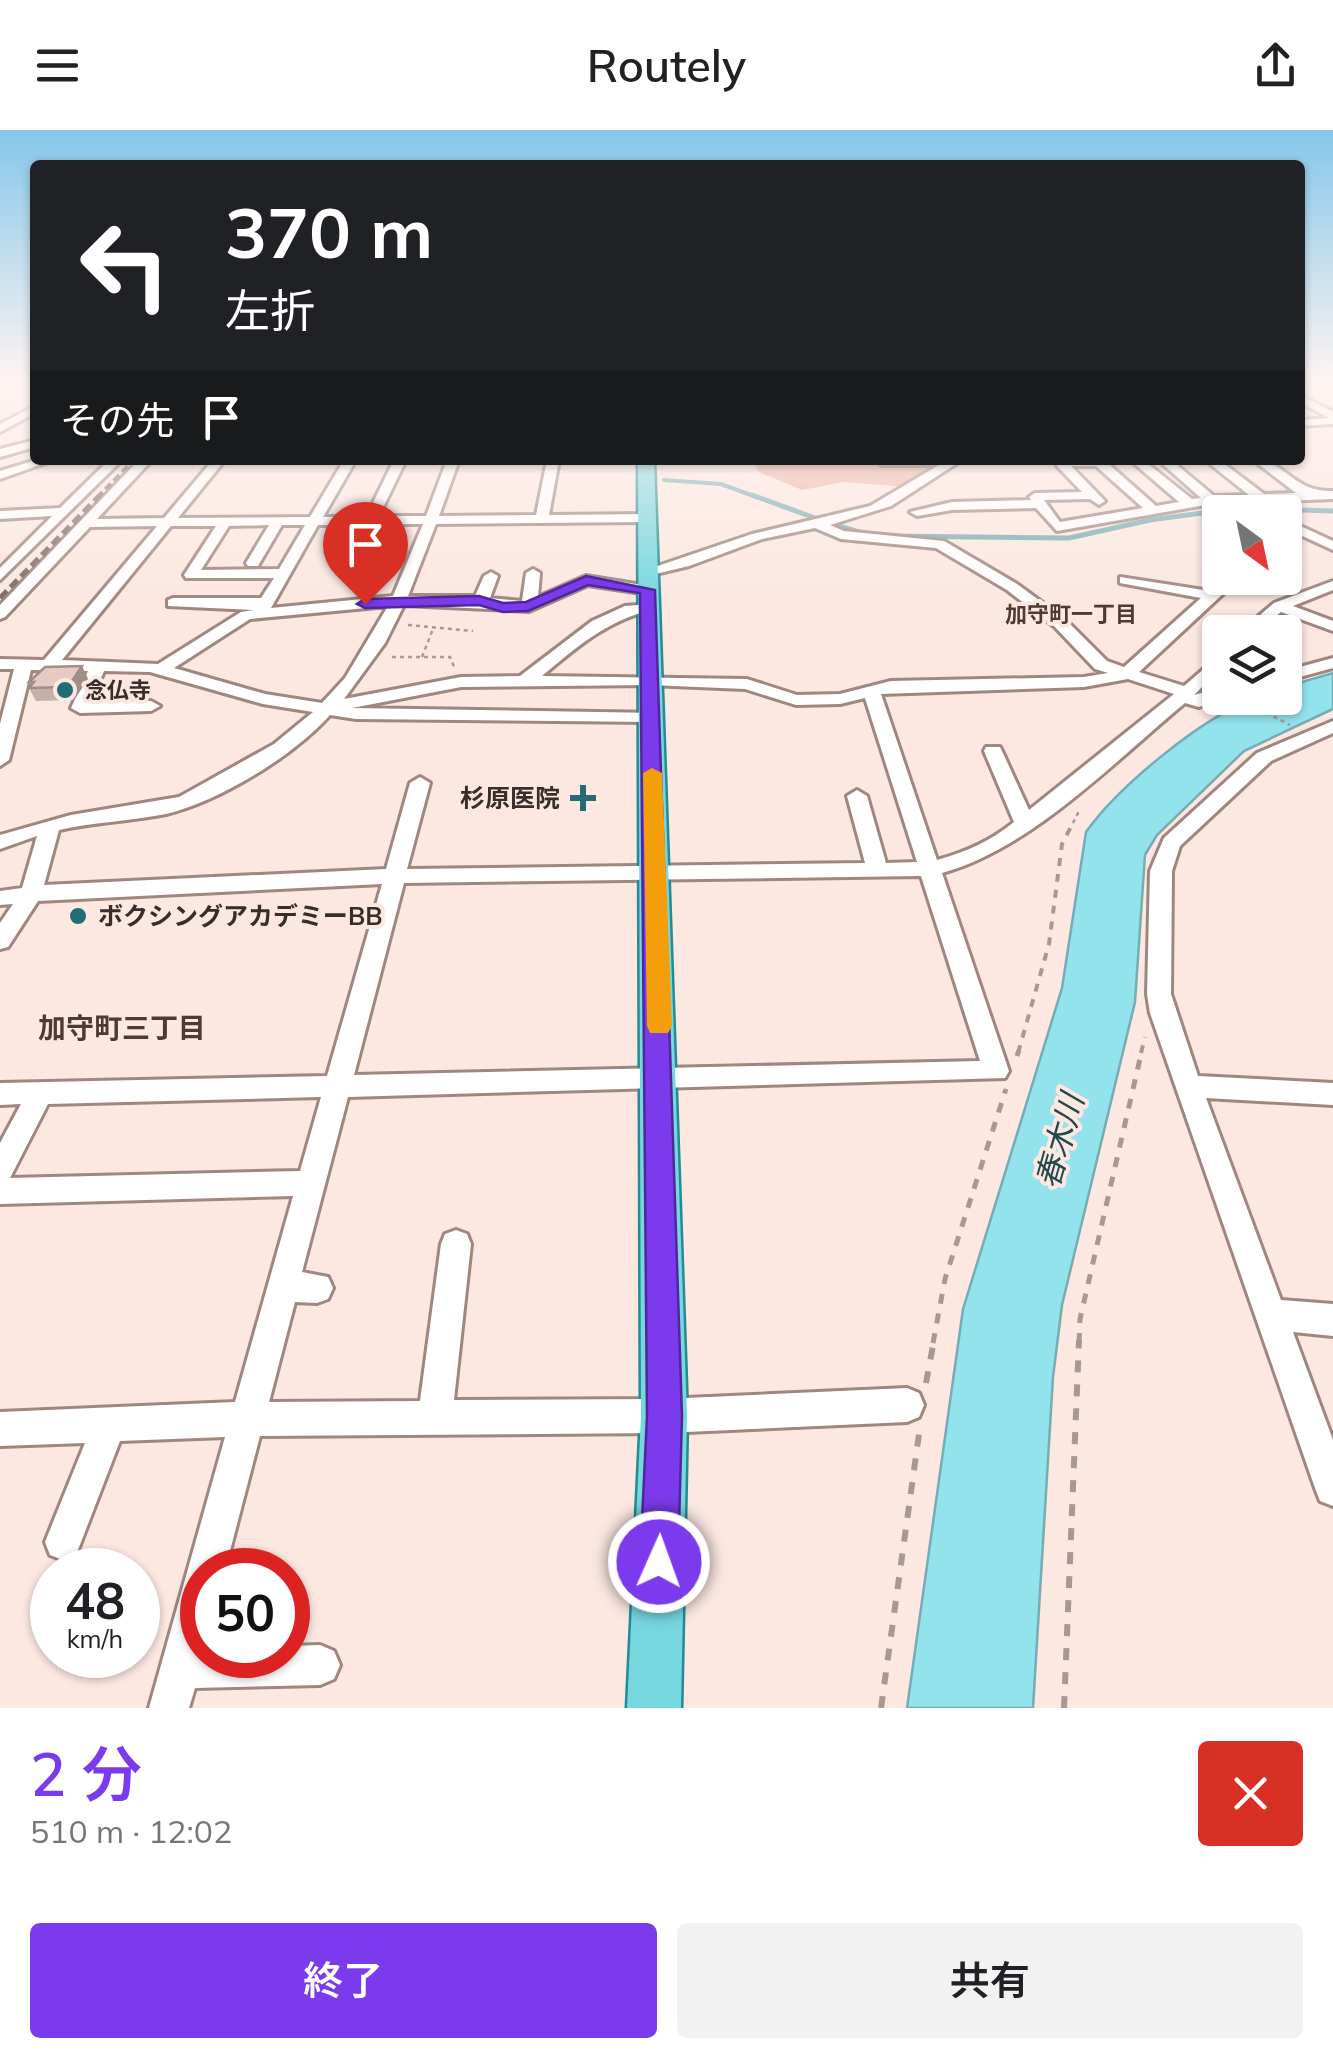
<!DOCTYPE html>
<html lang="ja">
<head>
<meta charset="utf-8">
<style>
  body { margin:0; font-family:Mulish,"Noto Sans JP",sans-serif; background:#f2f2f2; color:#202124; height:100vh; display:flex; flex-direction:column; font-size:38px; white-space:nowrap }
  * { box-sizing:border-box; margin:0 }
  p { font-size:32px; color:#757577 }
  .icon { flex:none; width:55px; height:55px; fill:none; stroke:currentColor; stroke-width:2; stroke-linecap:round; stroke-linejoin:round }
  .map { position:relative; height:1578px; overflow:hidden }
  .details { display:flex; flex-direction:column; background:#fff; flex:1 }
  .details>* { flex:none }
  .guide { position:absolute; left:30px; top:30px; width:1275px; height:305px; border-radius:10px; box-shadow:0 2px 8px #0004; background:#202124; color:#fff; overflow:hidden }
  .needle { width:65px; rotate:147deg }
  .tools { position:absolute; left:1202px; top:365px; display:grid; gap:20px }
  .tools a { display:grid; place-items:center; width:100px; height:100px; border-radius:10px; background:#fff; box-shadow:0 2px 8px #0004; font-size:50px }
  .speed { position:absolute; left:30px; top:1418px; display:flex; gap:20px; font-size:50px; font-weight:700; text-align:center }
  .speed>* { display:grid; place-content:center; width:130px; height:130px; border-radius:50%; background:#fff; box-shadow:0 2px 8px #0004; line-height:1 }
  .speed small { font-size:25px; font-weight:400 }
  .speed .limit { border:15px solid #d22; background:#fff; color:#111 }
  .pin { position:absolute; display:grid; place-items:center; width:85px; height:85px; color:#fff; margin:-102px -42px; border-radius:50% 50% 50% 0; rotate:-45deg; box-shadow:0 0 10px #0007 }
  .pin .icon { rotate:45deg }
  .me { position:absolute; width:110px; margin:-55px; rotate:2deg; stroke-linejoin:round; filter:drop-shadow(0 0 8px #0008) }
  .turn { display:flex; align-items:center; gap:35px; height:210px; padding:0 30px; font-size:45px }
  .turn .icon { width:130px; height:130px; stroke-width:2.5 }
  .turn b { display:block; font-size:70px; line-height:85px }
  .then { display:flex; align-items:center; height:95px; padding:0 30px; background:#0003; gap:20px; font-size:38px }
  .round { display:grid; place-items:center; flex:none; width:105px; height:105px; border-radius:10px; background:#f2f2f2 }
  .overview { display:flex; align-items:center; justify-content:space-between; height:170px; padding:0 30px }
  h1 { font-size:60px; font-weight:600; line-height:75px; color:#7c3aed }
  .primary-button { display:flex; gap:20px; margin-top:auto; padding:20px 30px }
  .primary-button a { flex:1; height:115px; border-radius:10px; background:#7c3aed; color:#fff; font-size:40px; font-weight:600; line-height:115px; text-align:center }
  .primary-button a+a { background:#f2f2f2; color:#202124 }
  header { display:flex; justify-content:space-between; align-items:center; height:130px; padding:0 30px; background:#fff; font-size:45px; font-weight:600 }
  .map>svg:first-child { display:block }
  .green { fill:#ebb09f }
  .water { fill:#92e3ec; stroke:#77acb2; stroke-width:2.5 }
  .lines { fill:none; stroke-linecap:round; stroke-linejoin:round }
  .stream-far1 { stroke:#77acb2; stroke-width:4 }
  .stream { stroke:#77acb2; stroke-width:5 }
  .minor-casing { stroke:#9f8780; stroke-width:6 }
  .major-casing { stroke:#248b93; stroke-width:5 }
  .path-far3 { stroke:#a89893; stroke-width:2.5; stroke-dasharray:4 4; stroke-linecap:butt }
  .path-far2 { stroke:#a89893; stroke-width:4; stroke-dasharray:8 8; stroke-linecap:butt }
  .path-far1 { stroke:#a89893; stroke-width:5; stroke-dasharray:10 10; stroke-linecap:butt }
  .path { stroke:#a89893; stroke-width:6; stroke-dasharray:12 12; stroke-linecap:butt }
  .minor { fill:#fff; fill-rule:evenodd }
  .major { fill:#76d7e0; fill-rule:evenodd }
  .rail-far1 { stroke:#7a6d69; stroke-width:4; stroke-dasharray:8 4; stroke-linecap:butt }
  .rail { stroke:#7a6d69; stroke-width:5; stroke-dasharray:10 5; stroke-linecap:butt }
  .wall { fill:#c5afa8 }
  .shaded-wall { fill:#a08e88 }
  .building { fill:#e5cbc3; stroke:#a08e88; stroke-width:2.5 }
  .route { fill:#7c3aed; stroke:#51269a; stroke-width:2.5 }
  .slow { fill:#f59e0b }
  .poi-dot { fill:#226d74; stroke:#fce7e1; stroke-width:4 }
  .labels { text-anchor:middle; stroke-width:8; stroke-linejoin:round; paint-order:stroke }
  .far-neighbourhood-label { font-size:22px; font-weight:bold; fill:#4e3933; stroke:#fce7e1 }
  .far-poi-label { font-size:22px; font-weight:bold; fill:#372d2a; stroke:#fce7e1; text-anchor:start }
  .poi-label { font-size:25px; font-weight:bold; fill:#372d2a; stroke:#fce7e1; text-anchor:end }
  .neighbourhood-label { font-size:28px; font-weight:bold; fill:#4e3933; stroke:#fce7e1 }
  .near-water-label { font-size:32px; font-style:italic; fill:#21484c; stroke:#fce7e1 }
</style>
</head>
<body>
<header><svg class="icon" aria-label="menu" viewBox="0 0 24 24"><path d="M4 6h16M4 12h16M4 18h16"/></svg>Routely<svg class="icon" aria-label="share" viewBox="0 0 24 24"><path d="M12 15V3M7 8l5-5 5 5M5 13v7h14v-7"/></svg></header>
<div class="map">
<svg width="1333" height="1578" viewBox="0 0 1333 1578">
  <rect width="100%" height="100%" fill="#fce7e1"/>
  <path class="green" d="M757,330H947L908,357L844,352L802,360L761,343L756,339Z"/>
  <path class="water" d="M1333,543V579L1244,621L1157,705L1145,725L1135,872L1062,1175L1053,1247L1033,1578H907L963,1179L1062,858L1086,702C1118,657 1202,587 1254,569C1264,566 1275,568 1285,568V557Z"/>
  <g class="lines">
    <path class="stream-far1" d="M664,350L721,354L759,368"/>
    <path class="stream" d="M752,365L815,388
      M826,392L862,403
      M886,406L1069,408L1150,390L1239,378L1333,381"/>
    <g class="minor-casing">
      <path id="minor" d="M1300,265L1333,282V294L1300,296V290L1329,288L1300,272Z
        M35,276V283L0,302V294Z
        M35,310V317L0,327V319Z
        M36,330H54L0,349V341Z
        M109,330H122L0,450V438L52,386L0,389V381L60,378Z
        M139,330H152L97,389L164,388L213,330H225L178,388L310,387L344,330H356L323,387H366L394,330H406L379,386H426L447,330H459L439,386L536,385L547,330H559L549,385L647,384L654,388L647,392L436,394L408,466H475L484,446L491,442L498,446L490,468L522,471L526,443L533,439L540,443L538,467L586,446L648,456L655,460L648,464L588,455L529,481L404,475L385,513L344,569L461,547L520,546L592,491L625,476L652,474V480C607,490 577,517 542,546L747,549L797,565L840,564L891,551L1084,547L1108,543L1095,539L1054,496L1007,460L936,418L841,409L815,398L762,409L689,436L647,446L640,442L752,404L870,376L939,335H881L876,330H962L891,376L830,395L844,401L944,411L1017,454L1066,490L1107,531L1124,537L1201,468L1120,453V447L1210,461L1225,448H1240L1139,542L1184,556L1220,525V539L1194,565L1220,558V568H1224L1199,577L1185,573C1114,632 1030,719 942,743L1009,941L1005,948L348,967L302,1142L328,1147L333,1158L328,1169L317,1173L295,1172L269,1272L420,1271L441,1114L445,1104L456,1100L467,1104L471,1114L454,1270L664,1269L907,1258L919,1263L924,1275L919,1287L907,1292L664,1303L260,1306L225,1440H202V1525H288V1516L320,1515L334,1521L340,1535L334,1549L320,1555L195,1558L189,1578H149L225,1307L120,1311L76,1425L63,1430L50,1425L45,1412L85,1313L0,1316V1282L235,1272L293,1066L0,1074V1013L21,974L0,975V953L327,946L382,754L38,771L8,817L0,819V793L13,774L0,775V761L22,758L37,706L0,719V705L71,685L179,667L274,614L313,582L263,574L150,542L104,541L91,572L151,571L160,576L151,581L80,583L71,578L88,541L31,540L9,630L0,636V594L14,539H0V529L44,530L157,396L90,397L5,487L0,489V475ZM375,394H423L393,466L271,478L318,395H362L338,442L345,446L352,442ZM269,395L246,433L248,436H258L282,395H305L279,439L201,440L229,396ZM171,396H216L184,445L186,448H274L261,468H173L168,470V476L254,480L241,482L158,534L62,530ZM388,476L345,548L322,573L265,564L174,538L250,489ZM1128,549L1174,564L1029,680L1002,621L1000,617H986L984,621L1014,692C991,711 966,722 937,730L881,564L1084,557ZM650,555L745,559L796,575L840,574L865,568L917,732L886,733L867,666L857,660L847,666L865,733L407,739L430,653L420,647L410,653L386,739L44,755L59,700C95,692 131,691 166,684C220,671 293,626 330,585L356,589L651,592L657,591V583L352,578L461,557ZM921,746L980,931L354,945L404,753ZM321,967L300,1041L10,1048L48,974Z
        M1059,330H1104L1156,376L1179,372L1130,330H1143L1192,369L1201,368L1158,330H1171L1214,366L1249,365L1205,330H1219L1264,364L1296,363L1253,330C1286,330 1293,363 1333,361V369L1211,374L1057,401L1036,378L952,380L917,386L910,382L952,372L1031,370L1029,367L1035,363L1082,362L1057,336ZM1071,336H1096L1143,378L1060,392L1044,370L1090,369L1099,375L1105,371Z
        M1285,389L1333,411V420L1285,398Z
        M1333,451V460L1293,476L1333,491V501L1281,482L1257,502H1240L1274,473Z
        M1333,528V538L1285,551V541Z
        M1333,591V603L1271,631L1180,716L1172,741L1171,864L1198,946L1333,953V975L1206,968L1281,1170L1333,1174V1206L1293,1202L1333,1310V1376L1320,1371L1315,1358L1150,883L1147,864L1150,741L1164,708L1257,623Z"/>
    </g>
    <g class="major-casing">
      <path id="major" d="M638,330H654L687,1286L681,1578H627L641,1286Z"/>
    </g>
    <path class="path-far3" d="M408,495L473,501
      M392,527H450L455,539
      M422,527L433,499
      M1238,568L1290,595
      M1073,693L1079,681"/>
    <path class="path-far2" d="M1018,923L1049,814L1062,714L1074,691
      M1141,923L1145,907"/>
    <path class="path-far1" d="M1017,926L1019,920
      M933,1213L945,1149L1006,959
      M1079,1213L1080,1189L1142,920"/>
    <path class="path" d="M926,1253L934,1210
      M881,1578L920,1297
      M1064,1578L1079,1210"/>
    <use href="#minor" class="minor"/>
    <use href="#major" class="major"/>
    <path class="rail-far1" d="M97,368L134,330"/>
    <path class="rail" d="M0,468L100,365"/>
  </g>
  <path class="wall" d="M88,549L74,570L36,571L29,558L31,556L29,552Z"/>
  <path class="shaded-wall" d="M82,536L88,549L74,570L68,557Z"/>
  <path class="building" d="M82,536L68,557L29,558L34,552H29L45,537Z"/>
  <linearGradient id="sky" x2="0" y2="1"><stop stop-color="#85c7ea"/><stop offset="0.53" stop-color="#fef4f2"/><stop offset="1" stop-color="#fef4f2" stop-opacity="0"/></linearGradient>
  <rect width="1333" height="473" fill="url(#sky)"/>
  <path class="route" d="M586,446L655,460L682,1286L678,1432L672,1445L659,1451L646,1445L640,1432L647,1286L640,463L588,455L528,481L503,482L479,475L365,478L357,474L365,469L479,466L503,473L526,472Z"/>
  <path class="slow" d="M652,638L662,643L672,896L668,903H650L647,896L643,643Z"/>
  <g class="poi-dot">
    <circle cx="65" cy="560" r="10"/>
    <path d="M578 653h10v10h10v10h-10v10h-10v-10h-10v-10h10z"/>
    <circle cx="78" cy="786" r="10"/>
  </g>
  <g class="labels">
    <g class="far-neighbourhood-label">
      <text x="1071" y="492">加守町一丁目</text>
    </g>
    <g class="far-poi-label">
      <text x="85" y="568">念仏寺</text>
    </g>
    <g class="poi-label">
      <text x="560" y="677">杉原医院</text>
      <text x="98" y="795" text-anchor="start">ボクシングアカデミーBB</text>
    </g>
    <g class="neighbourhood-label">
      <text x="122" y="908">加守町三丁目</text>
    </g>
    <g class="near-water-label">
      <text transform="translate(1060 1011) rotate(-74)" y="11">春木川</text>
    </g>
  </g>
</svg>
<div class="tools">
<a><svg class="needle" viewBox="-14 -14 28 28"><path d="M0-13l5 13h-10z" fill="#e53935"/><path d="M0 13l5-13h-10z" fill="#757577"/></svg></a>
<a><svg class="icon" aria-label="layers" viewBox="0 0 24 24"><path d="M12 4l9 5-9 5-9-5zM3 14l9 5 9-5"/></svg></a>
</div>
<div class="speed"><div>48<small>km/h</small></div><div class="limit">50</div></div>
<div class="pin" style="left:365px;top:474px;background:#d93025"><svg class="icon" aria-label="arrive" viewBox="0 0 24 24"><path d="M6 21V4h12l-3 4 3 4H6"/></svg></div>
<svg class="me" style="left:659px;top:1432px" viewBox="-20 -20 40 40"><circle r="17" fill="#7c3aed" stroke="#fff" stroke-width="3"/><path d="M0-11L8 9 0 5-8 9z" fill="#fff"/></svg>
<div class="guide">
<div class="turn"><svg class="icon" aria-label="left" viewBox="0 0 24 24"><path d="M17 20v-9H6M10 6l-5 5 5 5"/></svg><div><b>370 m</b>左折</div></div>
<div class="then">その先<svg class="icon" aria-label="arrive" viewBox="0 0 24 24"><path d="M6 21V4h12l-3 4 3 4H6"/></svg></div>
</div>
</div>
<section class="details">
<div class="overview"><div><h1>2 分</h1><p>510 m · 12:02</p></div><a class="round" style="background:#d93025;color:#fff"><svg class="icon" aria-label="close" viewBox="0 0 24 24"><path d="M6 6l12 12M18 6L6 18"/></svg></a></div>
<div class="primary-button"><a>終了</a><a>共有</a></div>
</section>
</body>
</html>
